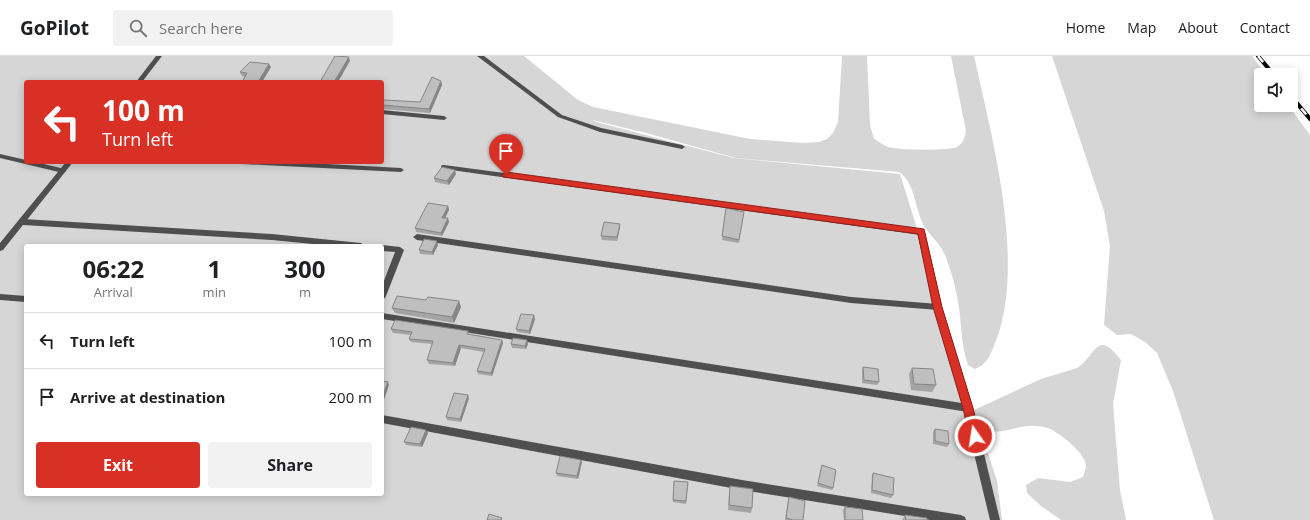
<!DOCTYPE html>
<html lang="en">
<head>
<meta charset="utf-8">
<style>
  body { margin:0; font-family:"Open Sans",sans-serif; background:#f2f2f2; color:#202124; height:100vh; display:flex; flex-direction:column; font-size:15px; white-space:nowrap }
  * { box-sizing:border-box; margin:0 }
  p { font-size:13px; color:#757577 }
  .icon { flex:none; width:22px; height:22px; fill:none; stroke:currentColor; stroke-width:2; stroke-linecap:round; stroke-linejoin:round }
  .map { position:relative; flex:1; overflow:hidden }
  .details { position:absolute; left:24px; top:188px; width:360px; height:252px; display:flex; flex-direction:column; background:#fff; border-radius:4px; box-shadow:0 2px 10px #0003 }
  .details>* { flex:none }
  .guide { position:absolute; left:24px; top:24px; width:360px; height:84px; border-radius:4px; box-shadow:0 2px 10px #0003; background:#d93025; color:#fff; overflow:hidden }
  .fabs { position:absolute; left:1254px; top:12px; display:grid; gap:8px }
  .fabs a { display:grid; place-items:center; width:44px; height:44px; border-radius:4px; background:#fff; box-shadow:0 2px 10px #0003; font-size:20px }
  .pin { position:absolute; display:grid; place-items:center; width:34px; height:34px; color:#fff; margin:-41px -17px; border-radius:50% 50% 50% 0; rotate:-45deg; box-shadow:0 0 4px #0007 }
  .pin .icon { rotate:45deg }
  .me { position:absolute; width:44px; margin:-22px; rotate:347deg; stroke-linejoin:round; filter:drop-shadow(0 0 3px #0008) }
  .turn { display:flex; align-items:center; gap:14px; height:84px; padding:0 12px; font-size:18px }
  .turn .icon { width:52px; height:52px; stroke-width:2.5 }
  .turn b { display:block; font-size:28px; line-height:34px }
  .eta { display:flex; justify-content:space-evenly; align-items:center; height:68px; text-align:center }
  .eta b { font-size:24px; font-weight:700; line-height:28px }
  .action { display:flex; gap:8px; margin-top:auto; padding:8px 12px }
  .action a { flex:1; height:46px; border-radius:4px; background:#d93025; color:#fff; font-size:16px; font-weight:700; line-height:46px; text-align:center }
  .action a+a { background:#f2f2f2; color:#202124 }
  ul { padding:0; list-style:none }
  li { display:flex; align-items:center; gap:12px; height:56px; padding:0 12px; border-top:1px solid #e0e0e0 }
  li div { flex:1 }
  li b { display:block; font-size:15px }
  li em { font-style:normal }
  header { display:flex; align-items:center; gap:24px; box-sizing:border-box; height:56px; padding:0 20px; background:#fff; border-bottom:1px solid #e0e0e0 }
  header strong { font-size:19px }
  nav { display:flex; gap:22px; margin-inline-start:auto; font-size:14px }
  .search { width:280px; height:36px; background:#f2f2f2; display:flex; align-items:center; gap:10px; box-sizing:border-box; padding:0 14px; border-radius:4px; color:#757577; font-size:15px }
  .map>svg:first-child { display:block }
  .green { fill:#d6d6d6; fill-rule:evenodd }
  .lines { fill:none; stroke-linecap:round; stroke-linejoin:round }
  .service { fill:#4f4f4f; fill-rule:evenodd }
  .minor { fill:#4f4f4f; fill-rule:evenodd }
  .rail-casing { stroke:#000; stroke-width:4 }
  .rail { stroke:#fff; stroke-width:2.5; stroke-dasharray:8; stroke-linecap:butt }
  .wall { fill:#a4a4a4 }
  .shaded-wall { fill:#868686 }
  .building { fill:#bfbfbf; stroke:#868686 }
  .route { fill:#d93025; stroke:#8d1f18 }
</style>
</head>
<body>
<header>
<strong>GoPilot</strong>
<div class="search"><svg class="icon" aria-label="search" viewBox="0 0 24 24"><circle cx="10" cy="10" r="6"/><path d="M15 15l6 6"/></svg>Search here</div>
<nav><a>Home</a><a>Map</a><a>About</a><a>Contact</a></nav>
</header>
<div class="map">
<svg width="1310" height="464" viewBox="0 0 1310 464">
  <rect width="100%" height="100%" fill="#fff"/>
  <path class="green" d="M0,0H487L491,3L488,0H524L578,44L593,51L750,83L804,87L819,86L827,83L833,77L838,66L842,0H867L870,69L874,83C878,85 883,89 888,91C897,94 949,95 957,91C963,87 965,82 966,75L951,0H974C992,82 1026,205 996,285C991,297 988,308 975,313L968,309C960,286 962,263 957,240C955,228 949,208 944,197C939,186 929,179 924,170C915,153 915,126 899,116L736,102L646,77L593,64L596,66L734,102L900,118L974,354L1041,323L1077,312C1097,299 1096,272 1121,304L1113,348L1120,434L1126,464H1061L1041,450L1027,437L1026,429L1038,422L1070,426L1083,421C1084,418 1086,413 1086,409C1085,397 1061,378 1050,373C1046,371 1040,370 1035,370C1016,368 995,384 979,369L997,425L1002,464H0ZM26,26H382V106H26ZM26,190H382V438H26Z
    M1052,0H1252L1266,19H1261V49H1288L1310,79V464H1214L1173,335L1157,297L1145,286L1131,278L1117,279L1104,269L1110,190L1104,155Z"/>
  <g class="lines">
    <path class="service" d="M477,0H484L562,59L601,72L682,89L685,91L682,93L600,76L558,61Z
      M382,54L444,60L447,62L444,64L382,58Z
      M0,98L26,104V106H35L65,113L66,115L63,117L0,102Z
      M239,106H289L401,112L404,114L401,116L242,108Z
      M442,109H444L921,173L925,176L921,179L444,113H442L441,111Z
      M23,163L272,178L361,187L365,190H333L272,184L23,169L19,166Z
      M417,178L851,241L938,248L941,249L942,251L941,253L938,254L851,247L417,184L413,181Z
      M382,189L400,191L404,194L386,240L385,242L382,243V230L395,196L382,195V190H379Z
      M0,238L26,240V246L0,244Z
      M382,257L968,348L971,349L973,352L971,355L968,356L382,263Z
      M382,359L742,424L961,459L965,461L966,464H930L742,434L382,367Z"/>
    <path class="minor" d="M156,0H162L142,26H136Z
      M66,106H73L3,194L0,195V187Z
      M921,173L925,176L942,251L973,352L1000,464H990L963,352L934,251L917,176Z"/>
    <g class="rail-casing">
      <path id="rail" d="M1258,0L1274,19
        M1291,40L1310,63"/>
    </g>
    <use href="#rail" class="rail"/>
  </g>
  <path class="wall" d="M271,11L262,26H242L245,21L242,20L240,16Z
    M441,25L442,29L430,57L383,53L382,49L420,46Z
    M456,118L449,129L435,126L434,122Z
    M448,150L449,154L445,162L449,166L442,180L416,176L415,172Z
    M726,152L744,156L739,187L722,184Z
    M620,171L617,185L602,184L601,180Z
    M438,189L433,199L420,198L419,194Z
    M461,251L454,267L395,257L392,252Z
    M535,263L530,278L517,276L516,273Z
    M391,273L468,275L469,278L502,284L503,287L492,320L478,318L477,315L484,296L461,292L455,310L429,308L427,304L432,288L411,286L409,283L411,279L393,277Z
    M527,284L528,288L526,293L512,292L511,288Z
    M863,311L879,326L877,329L862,327V314Z
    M912,312L936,329L932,336L911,334L909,318Z
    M469,342L461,366L447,364L446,361Z
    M935,373L949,388L947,391L933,388V376Z
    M428,377L422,391L406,389L404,386Z
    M582,406L578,423L557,420L556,417Z
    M822,409L833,432L832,434L817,430L821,412Z
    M873,417L893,439L891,442L871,437L872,420Z
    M674,425L688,426L686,448L673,446Z
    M730,430L752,452L751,457L728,454L729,436Z
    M789,441L803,464H785L788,444Z
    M845,451L863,464H844L843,454Z
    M905,459L927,464H902Z"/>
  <path class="shaded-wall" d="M349,1L350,5L338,26H334Z
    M269,8L271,11L262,26H258Z
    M441,25L442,29L430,57L429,53Z
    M455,114L456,118L449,129L447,125Z
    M448,150L449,154L443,166L442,162Z
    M448,162L449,166L442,180L441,177Z
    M620,168V171L617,185V181Z
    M437,185L438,189L433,199L432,196Z
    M459,245L461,251L454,267L452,261Z
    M534,259L535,263L530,278L529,275Z
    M502,284L503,287L492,320L491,317Z
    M527,284L528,288L526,293L525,290Z
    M459,289L461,292L455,310L453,307Z
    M388,326L389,329L383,347L382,344V342Z
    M468,339L469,342L461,366L460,363Z
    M426,374L428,377L422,391L420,388Z
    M581,404L582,406L578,423L577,420Z"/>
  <path class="building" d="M335,0L349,1L334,26H320Z
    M250,6L269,8L258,26H242L247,17L240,16Z
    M432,21L441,25L429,53L382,49L384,44L420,46Z
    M442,111L455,114L447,125L434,122Z
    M428,147L448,150L442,162H448L441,177L415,172Z
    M726,152L744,156L739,184L722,180Z
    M604,166L620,168L617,181L601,180Z
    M424,183L437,185L432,196L419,194Z
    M397,240L426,244L428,241L459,245L452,261L392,252Z
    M521,258L534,259L529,275L516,273Z
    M395,264L468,275L467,278L502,284L491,317L477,315L485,293L459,289L453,307L427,304L433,285L409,283L412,276L391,273Z
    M513,282L527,284L525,290L511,288Z
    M863,311L878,313L879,326L864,324Z
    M912,312L933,313L936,329L914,328Z
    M382,325L388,326L382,342Z
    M454,337L468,339L460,363L446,361Z
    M411,371L426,374L420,388L404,386Z
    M935,373L948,375L949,388L935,385Z
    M560,400L581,404L577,420L556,417Z
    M822,409L836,414L833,432L818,427Z
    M873,417L894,422L893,439L872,434Z
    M674,425L688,426L686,445L673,444Z
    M730,430L753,433L752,452L729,449Z
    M789,441L805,445L803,464H793L786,462Z
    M845,451L862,453L863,464H845Z
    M489,458L502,462L501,464H487Z
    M905,459L927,462V464H906Z"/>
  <path class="route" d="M506,116L924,173L942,251L973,352L980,380L978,383L975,385L971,383L969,380L963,352L933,251L918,178L503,121L502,119Z"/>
</svg>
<div class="fabs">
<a><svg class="icon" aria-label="sound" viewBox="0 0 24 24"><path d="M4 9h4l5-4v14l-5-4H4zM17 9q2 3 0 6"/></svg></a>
</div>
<div class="pin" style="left:506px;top:119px;background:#d93025"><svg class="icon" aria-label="arrive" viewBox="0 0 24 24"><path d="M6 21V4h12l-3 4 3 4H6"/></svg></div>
<svg class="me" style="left:975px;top:380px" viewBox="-20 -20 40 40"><circle r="17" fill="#d93025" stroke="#fff" stroke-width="3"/><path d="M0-11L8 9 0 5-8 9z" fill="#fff"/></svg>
<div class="guide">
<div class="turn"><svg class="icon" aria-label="left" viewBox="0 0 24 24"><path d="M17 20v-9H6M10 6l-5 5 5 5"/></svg><div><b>100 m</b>Turn left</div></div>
</div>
<section class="details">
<div class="eta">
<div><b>06:22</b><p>Arrival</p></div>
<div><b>1</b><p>min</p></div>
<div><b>300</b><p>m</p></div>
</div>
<ul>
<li><svg class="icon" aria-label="left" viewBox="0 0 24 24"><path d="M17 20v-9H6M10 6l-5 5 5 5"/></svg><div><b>Turn left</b></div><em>100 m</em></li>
<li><svg class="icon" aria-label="arrive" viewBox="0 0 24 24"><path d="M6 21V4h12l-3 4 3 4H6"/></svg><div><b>Arrive at destination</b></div><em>200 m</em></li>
</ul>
<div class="action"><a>Exit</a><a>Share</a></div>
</section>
</div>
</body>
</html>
